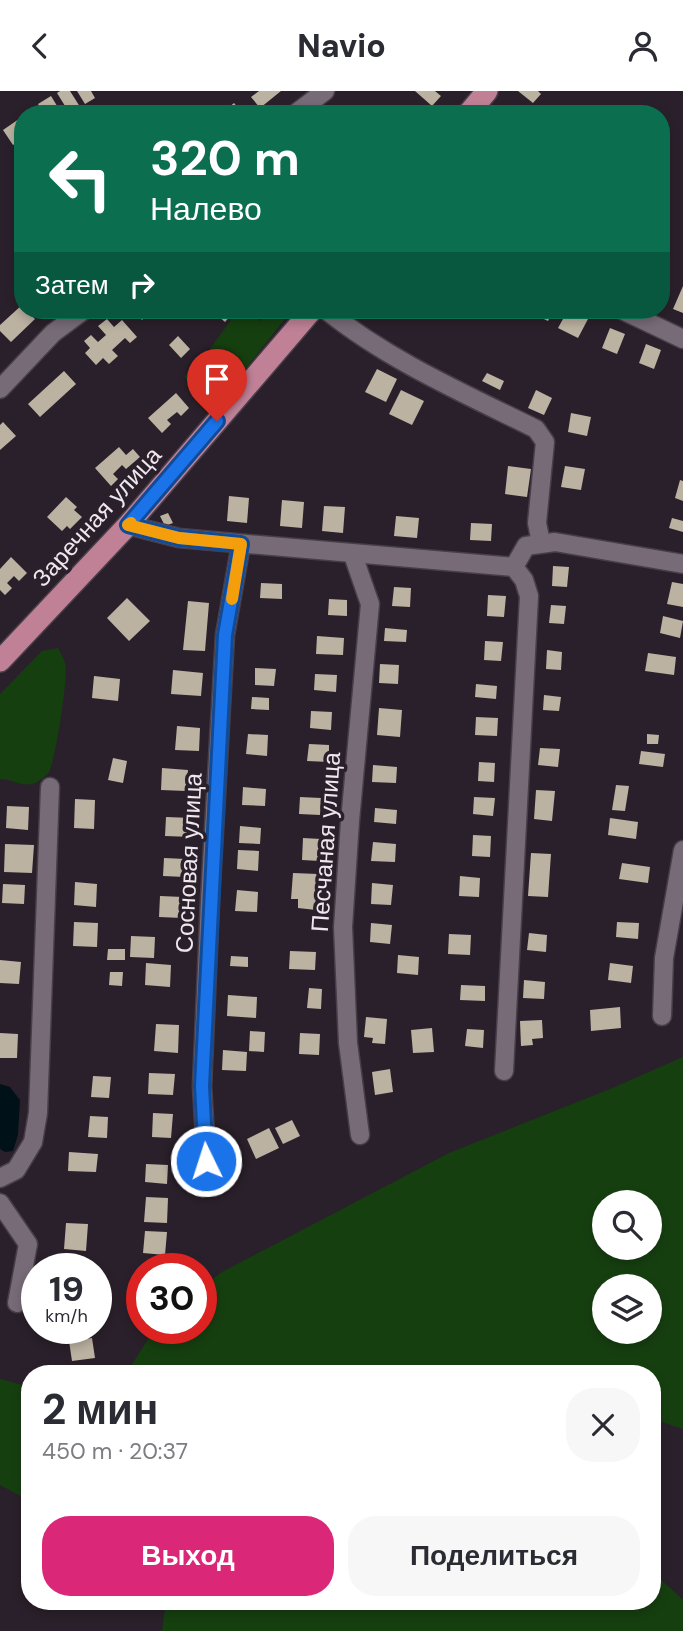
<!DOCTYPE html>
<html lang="ru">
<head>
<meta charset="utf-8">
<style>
  body { margin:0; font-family:"DM Sans",sans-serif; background:#f7f7f7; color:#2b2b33; height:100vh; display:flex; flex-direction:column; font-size:26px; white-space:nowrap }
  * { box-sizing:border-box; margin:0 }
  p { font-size:23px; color:#7c7c81 }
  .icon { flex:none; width:38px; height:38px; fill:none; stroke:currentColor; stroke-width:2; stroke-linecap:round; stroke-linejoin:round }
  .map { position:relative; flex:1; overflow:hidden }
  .panel { position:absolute; left:21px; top:1274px; width:640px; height:245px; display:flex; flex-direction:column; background:#fff; border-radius:28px; box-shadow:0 4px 10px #0003 }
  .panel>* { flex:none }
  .banner { position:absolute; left:14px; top:14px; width:656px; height:214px; border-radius:28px; box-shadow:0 4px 10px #0003; background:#0b6e4f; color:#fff; overflow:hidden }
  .fabs { position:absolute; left:592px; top:1099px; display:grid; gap:14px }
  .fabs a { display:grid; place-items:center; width:70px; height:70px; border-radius:50%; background:#fff; box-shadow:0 4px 10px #0003; font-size:35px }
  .speed { position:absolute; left:21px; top:1162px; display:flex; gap:14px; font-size:35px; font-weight:700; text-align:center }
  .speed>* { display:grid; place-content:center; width:91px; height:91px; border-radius:50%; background:#fff; box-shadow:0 4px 10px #0003; line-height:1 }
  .speed small { font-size:18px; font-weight:400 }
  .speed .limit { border:10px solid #d22; background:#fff; color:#111 }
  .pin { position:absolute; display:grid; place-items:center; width:60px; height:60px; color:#fff; margin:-72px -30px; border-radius:50% 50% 50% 0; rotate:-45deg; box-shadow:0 0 7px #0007 }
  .pin .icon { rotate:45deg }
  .me { position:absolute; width:77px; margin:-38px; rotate:356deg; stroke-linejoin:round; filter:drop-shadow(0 0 5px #0008) }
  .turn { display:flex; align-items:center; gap:24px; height:147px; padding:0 21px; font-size:32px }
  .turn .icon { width:91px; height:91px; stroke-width:2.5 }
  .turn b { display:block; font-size:49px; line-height:60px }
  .then { display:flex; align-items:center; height:66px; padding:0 21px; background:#0003; gap:14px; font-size:26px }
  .round { display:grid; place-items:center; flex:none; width:74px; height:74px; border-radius:28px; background:#f7f7f7 }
  .overview { display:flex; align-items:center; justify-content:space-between; height:119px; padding:0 21px }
  h1 { font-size:42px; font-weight:800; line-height:52px }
  .action { display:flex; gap:14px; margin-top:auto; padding:14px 21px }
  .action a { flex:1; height:80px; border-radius:28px; background:#db2777; color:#fff; font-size:28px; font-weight:800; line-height:80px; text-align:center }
  .action a+a { background:#f7f7f7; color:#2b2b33 }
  header { display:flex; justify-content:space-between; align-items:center; height:91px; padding:0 21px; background:#fff; font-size:32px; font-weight:800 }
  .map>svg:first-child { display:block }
  .green { fill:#163f10; fill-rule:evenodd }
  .water { fill:#001218 }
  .building { fill:#bcb2a2 }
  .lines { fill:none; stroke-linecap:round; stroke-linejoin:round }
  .minor-casing { stroke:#473e48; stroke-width:21 }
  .major-casing { stroke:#473e48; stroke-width:24 }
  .minor { stroke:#776b77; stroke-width:18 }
  .major { stroke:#c08197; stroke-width:21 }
  .route-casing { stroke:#114b97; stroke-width:18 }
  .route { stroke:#1a73e8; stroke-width:12 }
  .slow { stroke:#f59e0b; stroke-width:12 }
  .labels { text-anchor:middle; stroke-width:7; stroke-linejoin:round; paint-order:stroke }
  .street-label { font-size:24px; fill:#eee7ee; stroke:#2a202b }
</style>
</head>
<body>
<header><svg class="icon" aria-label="back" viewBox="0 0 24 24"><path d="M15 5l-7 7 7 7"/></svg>Navio<svg class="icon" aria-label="person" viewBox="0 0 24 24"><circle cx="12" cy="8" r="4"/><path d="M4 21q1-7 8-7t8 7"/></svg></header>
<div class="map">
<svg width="683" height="1540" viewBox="0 0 683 1540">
  <rect width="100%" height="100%" fill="#2a202b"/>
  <path class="green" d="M238,219H244L260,230L269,219H292L216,315L184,286L205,265Z
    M58,557C60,562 64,567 65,572C69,584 55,670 49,681C47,684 41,689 37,691C23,698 14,688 0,688V603L42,560Z
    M683,966V1338L653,1328V1283H126L155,1237H201V1197L222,1181L449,1062L610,998ZM649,1111V1157H604V1111ZM649,1195V1241H604V1195Z
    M0,1288L30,1296V1410L0,1394Z
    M653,1481L683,1509V1540H162L166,1510H653Z"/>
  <path class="water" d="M0,993L10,996L20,1009L18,1044L13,1060L5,1061L0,1058Z"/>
  <path class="building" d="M60,0H70L82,19L70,23L57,2Z
    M77,0H91L95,7L85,13Z
    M259,0H281L260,17L251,6Z
    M415,0H435L441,5L432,15Z
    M518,0H538L541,3L533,12Z
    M51,5L62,23H44L38,13Z
    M234,12L243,23H221Z
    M19,28L23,33V47L13,54L3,39Z
    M662,189L670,192L662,210Z
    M683,195V222L673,218Z
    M23,213V219H26L35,228L11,251L0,240V234Z
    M133,219H167L157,228L150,221L142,229Z
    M211,219H227L232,223L225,231Z
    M525,219H554L548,230Z
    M568,219L588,228L578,247L558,237Z
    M107,228L114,236L122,229L137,246L130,252L125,247L112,259L118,265L109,273L103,267L96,274L85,262L90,257L84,250L91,244L98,251L106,244L98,235Z
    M610,237L625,243L617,263L602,257Z
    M178,245L190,258L181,267L169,254Z
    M646,253L661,259L654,278L639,272Z
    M377,278L397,288L386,311L365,301Z
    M64,280L76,293L40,326L28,313Z
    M487,282L504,290L500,299L482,290Z
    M401,299L424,310L412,334L389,323Z
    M536,299L552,307L544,324L528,317Z
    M176,302L189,317L181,325L177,321L167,329L171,333L162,342L148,327Z
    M571,322L591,326L587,345L568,341Z
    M3,331L16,345L0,359V334Z
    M119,356L126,364L133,358L140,366L126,378L122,374L113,383L118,388L111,395L95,377Z
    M508,375L531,378L527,406L505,403Z
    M565,375L585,378L581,399L561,396Z
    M680,389L683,390V410L675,407Z
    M229,405L249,407L247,432L227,430Z
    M66,406L77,416L74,419L82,426L70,438L67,435L62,440L47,426Z
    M282,409L304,411L302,437L280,435Z
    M324,415L345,416L343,442L322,440Z
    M168,422L173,432L165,435L160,425Z
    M396,425L419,427L417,447L394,445Z
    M672,427L683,430V441L669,437Z
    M471,432L492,433L491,450L470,449Z
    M11,466L27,482L19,490L14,485L7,492L12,497L5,504L0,499V478Z
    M553,475L569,476L567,496L552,495Z
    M672,491L683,493V516L667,513Z
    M261,492L282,493V508L260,507Z
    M394,496L411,497L410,516L392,515Z
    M488,504L506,505L504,526L487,525Z
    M127,507L150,530L129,550L107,527Z
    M329,508L347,509V525L328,524Z
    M188,510L209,512L205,560L183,559Z
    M551,514L566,515L564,533L549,532Z
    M663,525L683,530L680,547L660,542Z
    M385,537L407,539L406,551L384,550Z
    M317,545L344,547L343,564L316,563Z
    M485,550L503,551L501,570L484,569Z
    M547,559L562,561L561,579L546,578Z
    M648,562L676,566L674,584L645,580Z
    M380,573L399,574L398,593L379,592Z
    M255,577L276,578L274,595L255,594Z
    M173,579L203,582L201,605L171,603Z
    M315,583L337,584L336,601L314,599Z
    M94,585L120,588L118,610L92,607Z
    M476,593L497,595L496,608L475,606Z
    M544,604L561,606L559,620L543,619Z
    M252,606L269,607V619L251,618Z
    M379,617L402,619L400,646L377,644Z
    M311,620L332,621L331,639L310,637Z
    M476,626L498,627L497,645L475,644Z
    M177,635L200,637L199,660L175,659Z
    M248,643L268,644L267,665L246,663Z
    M647,643L659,644L658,653H647Z
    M309,653L329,654V671L307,670Z
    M540,657L560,658L558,676L538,674Z
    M641,660L665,663L663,676L639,673Z
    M113,667L127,670L123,692L108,689Z
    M479,671L495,672L494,691L478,690Z
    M373,674L397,676L396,692L372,691Z
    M162,677L188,679L186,700L161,699Z
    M616,694L629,695L625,720L612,719Z
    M243,696L266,698L265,715L242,714Z
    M536,699L555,700L552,730L534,728Z
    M300,706L321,707L320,724L299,723Z
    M474,706L495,707L493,725L473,723Z
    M75,708L95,709L94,738L74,737Z
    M7,715L29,716L28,739L6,737Z
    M375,717L397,719L396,733L374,731Z
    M166,726L193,727L192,746L165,745Z
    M610,727L638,731L636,748L608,744Z
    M240,735L261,737L260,753L239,752Z
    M473,744L491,745L490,766L472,765Z
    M303,747L321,748L320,770L302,769Z
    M373,751L396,753L395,771L371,770Z
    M5,753L34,754L32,782L4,781Z
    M238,759L259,760L258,780L237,778Z
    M531,762L551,763L548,806L528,805Z
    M164,767L186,768L185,786L163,785Z
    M622,772L650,776L648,792L619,788Z
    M293,782L318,783L316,819L298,817V808H291Z
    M460,785L480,787L479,806L459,805Z
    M75,791L97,793L96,816L74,814Z
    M372,792L393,794L391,814L371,813Z
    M3,793L25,794L24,813L2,812Z
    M237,799L258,801L257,821L235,820Z
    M160,805L183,806L182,827L159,826Z
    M74,831L98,832L97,856L73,855Z
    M617,831L639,832L638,848L616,846Z
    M371,832L392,834L390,853L370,851Z
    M529,842L547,844L546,861L527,859Z
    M449,843L471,844L470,864L448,863Z
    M131,845L155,846L154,867L130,866Z
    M108,858H125V869H107Z
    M290,860L316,861L315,879L289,878Z
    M398,864L419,866L418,884L397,882Z
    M231,865L248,866V876L230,875Z
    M0,869L21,871L19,893L0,892Z
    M146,872L171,874L170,896L145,894Z
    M610,872L633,875L631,892L608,889Z
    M110,881H123L122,895L109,894Z
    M524,889L545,891L544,908L523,907Z
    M461,894L485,895V910L460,909Z
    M309,897L322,898L321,918L307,917Z
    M228,904L257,906L256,927L227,925Z
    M620,916L621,937L591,940L590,919Z
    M366,926L387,928L385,953L372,952L373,947L364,946Z
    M542,929L543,947L532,948L533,954L521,955L520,930Z
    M156,933L179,934L178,962L154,960Z
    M432,937L434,961L413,962L411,939Z
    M467,938L484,939L483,957L465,955Z
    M250,940L265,941L264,961L249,960Z
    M0,942L18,943L17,967H0Z
    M300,942L320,943L319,964L299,963Z
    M223,959L247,961L246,980L222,979Z
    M390,978L393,1001L375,1004L372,981Z
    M149,982L175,983L173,1004L148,1003Z
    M93,985L111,986L109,1007L91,1006Z
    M153,1022L173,1023L171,1047L152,1046Z
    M90,1025L108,1026L107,1047L88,1046Z
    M292,1029L300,1045L283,1053L275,1037Z
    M269,1037L279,1057L256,1068L247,1048Z
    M69,1061L98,1063L96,1081L68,1080Z
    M146,1073L168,1074L167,1093L145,1091Z
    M146,1106L168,1107L167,1132L144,1131Z
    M66,1132L88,1133L86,1160L64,1158Z
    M145,1140L167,1141L165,1164L143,1162Z
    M92,1247L95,1267L72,1270L69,1250Z"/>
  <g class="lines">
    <g class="minor-casing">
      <path id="minor" d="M295,23L325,0
        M326,219C388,269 465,303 536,338L545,351L537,432L541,452
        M622,219L683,248
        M0,298L53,242L84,219
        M128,434L179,447L514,476L526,455L555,451L683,473
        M353,464L370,513L350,730L343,836L348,952L360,1044
        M662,925L664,867L683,759
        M504,980L529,505L524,489L514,476
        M0,1087L16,1079L33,1051L38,1022L50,696
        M208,1096L202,995L210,809L225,544L241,453
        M0,1112L28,1153L17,1212"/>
    </g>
    <g class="major-casing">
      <path id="major" d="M468,23L487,0
        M0,570L128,434L312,219"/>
    </g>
    <use href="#minor" class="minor"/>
    <use href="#major" class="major"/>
  </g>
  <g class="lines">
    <g class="route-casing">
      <path id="route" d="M206,1070L202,995L225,544L241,453L179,447L128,434L217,330"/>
    </g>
    <use href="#route" class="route"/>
    <path class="slow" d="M131,432L128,434L179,447L241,453L232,508"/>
  </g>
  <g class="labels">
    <g class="street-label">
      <text transform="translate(97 426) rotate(-48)" y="8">Заречная улица</text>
      <text transform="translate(326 751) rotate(-86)" y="8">Песчаная улица</text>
      <text transform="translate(189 772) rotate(-87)" y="8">Сосновая улица</text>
    </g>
  </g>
</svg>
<div class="fabs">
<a><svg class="icon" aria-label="search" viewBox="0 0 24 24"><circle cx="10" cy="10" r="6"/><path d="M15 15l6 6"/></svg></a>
<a><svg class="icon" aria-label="layers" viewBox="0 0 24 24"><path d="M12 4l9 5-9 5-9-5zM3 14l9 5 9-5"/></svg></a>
</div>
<div class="speed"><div>19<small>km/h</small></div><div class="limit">30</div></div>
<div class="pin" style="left:217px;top:330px;background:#d93025"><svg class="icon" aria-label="arrive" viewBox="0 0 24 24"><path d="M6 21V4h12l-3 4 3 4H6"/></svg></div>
<svg class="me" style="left:206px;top:1070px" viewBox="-20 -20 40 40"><circle r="17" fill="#1a73e8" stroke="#fff" stroke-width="3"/><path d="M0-11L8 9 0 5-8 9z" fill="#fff"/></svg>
<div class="banner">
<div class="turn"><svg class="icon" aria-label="left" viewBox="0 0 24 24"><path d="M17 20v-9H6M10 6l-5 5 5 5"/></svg><div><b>320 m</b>Налево</div></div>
<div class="then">Затем<svg class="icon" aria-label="right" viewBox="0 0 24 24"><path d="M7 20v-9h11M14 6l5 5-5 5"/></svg></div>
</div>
<section class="panel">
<div class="overview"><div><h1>2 мин</h1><p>450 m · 20:37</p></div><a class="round"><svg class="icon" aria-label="close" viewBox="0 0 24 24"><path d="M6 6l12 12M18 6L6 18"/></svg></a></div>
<div class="action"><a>Выход</a><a>Поделиться</a></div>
</section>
</div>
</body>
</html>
